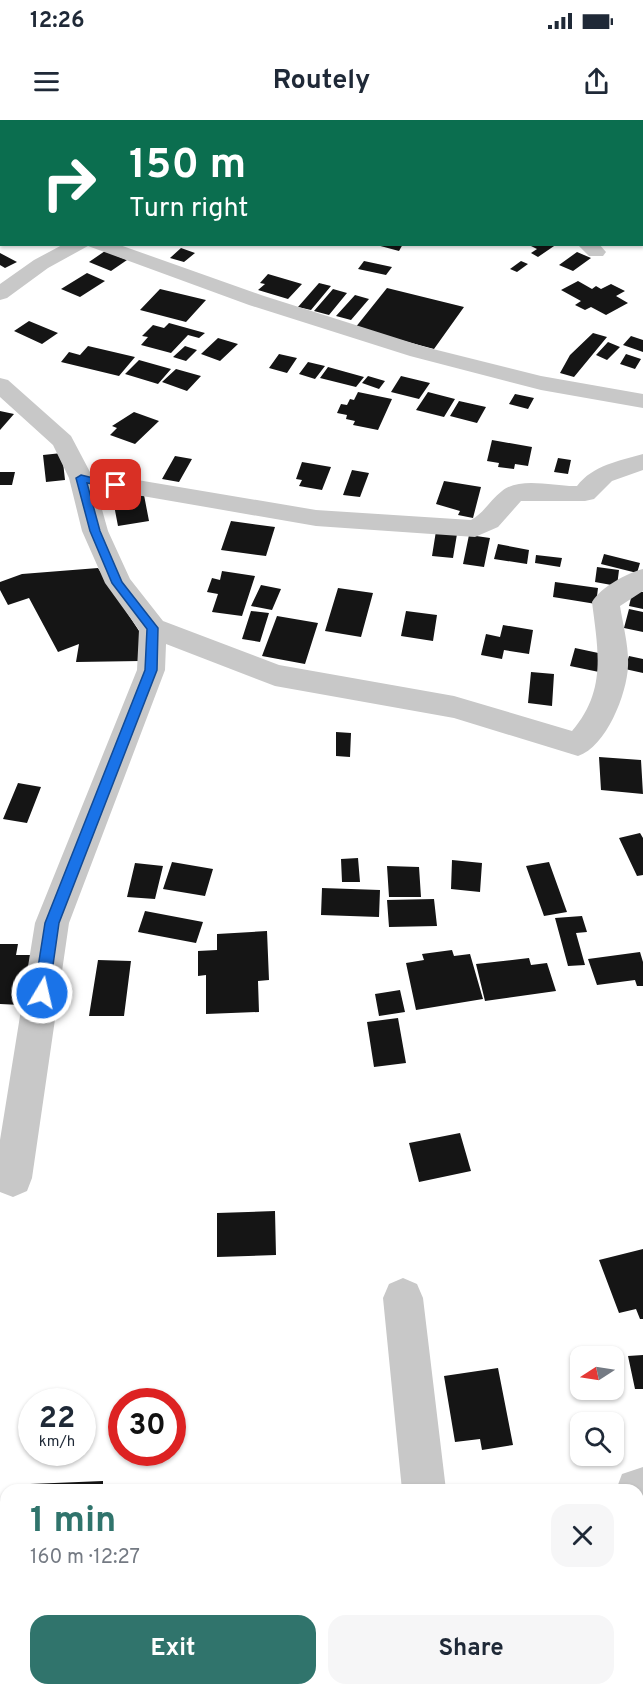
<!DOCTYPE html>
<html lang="en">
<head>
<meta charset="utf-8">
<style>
  body { margin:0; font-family:Overpass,sans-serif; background:#f6f6f7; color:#1f2937; height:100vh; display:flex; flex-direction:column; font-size:22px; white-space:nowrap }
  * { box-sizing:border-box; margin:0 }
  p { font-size:20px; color:#747a83 }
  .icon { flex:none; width:33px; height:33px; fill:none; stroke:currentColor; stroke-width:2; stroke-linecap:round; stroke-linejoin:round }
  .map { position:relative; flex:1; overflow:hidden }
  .drawer { position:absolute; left:0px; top:1364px; width:644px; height:212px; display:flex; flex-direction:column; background:#fff; border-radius:18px 18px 0 0; box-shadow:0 2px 4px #0004 }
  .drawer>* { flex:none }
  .hud { position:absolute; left:0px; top:0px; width:644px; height:126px; box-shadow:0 2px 4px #0004; background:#0b6e4f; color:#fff; overflow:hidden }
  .needle { width:39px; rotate:258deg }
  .buttons { position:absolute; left:570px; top:1226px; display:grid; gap:12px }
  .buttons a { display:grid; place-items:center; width:54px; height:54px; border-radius:12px; background:#fff; box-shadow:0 2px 4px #0004; font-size:30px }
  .speed { position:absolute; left:18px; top:1268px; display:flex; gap:12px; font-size:30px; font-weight:700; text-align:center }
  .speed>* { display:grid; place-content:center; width:78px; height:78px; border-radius:50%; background:#fff; box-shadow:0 2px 4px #0004; line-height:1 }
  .speed small { font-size:15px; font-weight:400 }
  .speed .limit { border:9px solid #d22; background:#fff; color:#111 }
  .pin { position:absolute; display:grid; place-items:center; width:51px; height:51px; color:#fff; margin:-26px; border-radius:12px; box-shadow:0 3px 9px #0006 }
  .me { position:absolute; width:66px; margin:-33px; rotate:9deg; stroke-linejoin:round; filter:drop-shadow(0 0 4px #0008) }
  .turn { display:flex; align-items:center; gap:21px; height:126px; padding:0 30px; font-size:27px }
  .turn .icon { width:78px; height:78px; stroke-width:2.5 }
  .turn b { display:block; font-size:42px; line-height:51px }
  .round { display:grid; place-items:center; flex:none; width:63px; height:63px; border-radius:18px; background:#f6f6f7 }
  .summary { display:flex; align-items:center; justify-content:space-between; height:102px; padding:0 30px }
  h1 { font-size:36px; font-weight:700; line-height:45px; color:#30746c }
  .cta { display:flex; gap:12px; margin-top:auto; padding:12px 30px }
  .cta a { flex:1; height:69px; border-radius:18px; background:#30746c; color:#fff; font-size:24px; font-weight:700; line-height:69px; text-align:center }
  .cta a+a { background:#f6f6f7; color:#1f2937 }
  .status { display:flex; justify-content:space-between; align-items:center; height:42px; padding:0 30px; background:#fff; direction:ltr }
  .status svg { height:16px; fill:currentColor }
  header { display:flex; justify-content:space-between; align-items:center; height:78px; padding:0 30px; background:#fff; font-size:27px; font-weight:700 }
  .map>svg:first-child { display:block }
  .building { fill:#151515 }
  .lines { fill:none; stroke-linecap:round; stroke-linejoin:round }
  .minor { fill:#c8c8c8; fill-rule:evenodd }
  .route { fill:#1a73e8; stroke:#114b97; stroke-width:1.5 }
</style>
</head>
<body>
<div class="status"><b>12:26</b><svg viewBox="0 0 49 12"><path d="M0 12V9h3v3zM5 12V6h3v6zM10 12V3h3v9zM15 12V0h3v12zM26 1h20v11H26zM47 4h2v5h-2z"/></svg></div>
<header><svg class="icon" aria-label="menu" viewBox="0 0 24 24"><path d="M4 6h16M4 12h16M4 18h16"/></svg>Routely<svg class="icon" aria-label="share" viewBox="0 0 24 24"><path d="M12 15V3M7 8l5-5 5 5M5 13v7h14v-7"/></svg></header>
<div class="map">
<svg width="643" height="1574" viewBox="0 0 643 1574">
  <rect width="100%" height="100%" fill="#fff"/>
  <path class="building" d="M373,124H403L399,131Z
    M527,124H557L538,137L531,133L537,129Z
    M181,128L195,133L184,142L170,138Z
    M105,131L127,140L111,151L89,142Z
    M577,132L591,138L573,151L559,145Z
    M0,133L17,142L5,148L0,145Z
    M364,141L392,147L386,155L358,149Z
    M521,141L528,144L517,152L510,149Z
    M87,153L105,161L80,177L61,169Z
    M268,154L302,164L288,179L258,170L265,164L260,163Z
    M578,161L592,169L596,166L601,169L611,164L625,171L616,176L628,183L606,195L591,187L585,190L575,185L581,181L561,170Z
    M319,163L331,166L311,190L298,187Z
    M387,168L464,187L434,229L355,208Z
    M160,169L206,180L186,202L140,190Z
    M333,169L347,173L329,195L314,191Z
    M355,175L369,179L351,200L336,196Z
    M29,201L58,213L42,224L14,211Z
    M169,203L205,213L199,218L188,215L171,233L141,225L148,217L142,216L153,205L164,208Z
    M593,213L607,217L574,257L560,253L570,235Z
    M631,216L643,220V232L623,225Z
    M218,218L238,224L220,241L201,234Z
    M608,222L620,227L607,240L596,235Z
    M88,226L135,237L119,256L61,242L69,232L80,235Z
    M185,226L197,230L186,241L173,237Z
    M279,234L297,238L287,253L269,248Z
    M626,234L641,239L635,249L620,244Z
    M139,240L171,249L158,264L125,254Z
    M308,242L325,246L315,259L299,254Z
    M328,247L364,257L356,267L320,258Z
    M176,249L201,256L187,271L162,262Z
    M368,256L385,261L379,269L362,263Z
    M401,256L430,263L419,279L391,272Z
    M358,272L392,279L378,310L353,305L355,301L346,299L347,295L337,293L341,284L347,285L350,279L354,280Z
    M428,272L455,279L444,297L416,290Z
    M515,274L534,278L528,289L509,284Z
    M459,281L486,287L477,303L450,296Z
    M0,291L14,294L0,310Z
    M134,292L159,301L135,324L110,315L117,308L112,306Z
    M492,320L532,327L528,346L515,344L514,349L498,347L499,343L487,341Z
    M62,333L65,360L46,362L43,335Z
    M175,336L192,339L179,362L162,359Z
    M558,338L571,340L568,354L554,352Z
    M302,342L331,347L322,370L299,366L302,360L296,359Z
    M352,350L369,353L360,377L343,375Z
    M0,352H15L12,365H0Z
    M444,361L481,367L473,398L458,395L460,391L436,384Z
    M144,375L149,401L118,406L113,380Z
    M231,401L275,407L266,436L221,430Z
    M436,411L457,414L453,438L432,436Z
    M469,415L490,418L484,447L463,444Z
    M498,424L529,430L527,444L494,439Z
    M604,434L640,443L637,453L601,444Z
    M536,435L562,438L560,447L535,443Z
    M597,447L619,450L617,466L595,462Z
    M98,448L143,517L140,541L76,542L79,524L58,532L29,478L8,485L0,470V462L22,454Z
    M222,451L255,456L242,496L212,492L218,474L207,472L212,458L220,460Z
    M555,462L598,468L596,484L553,477Z
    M261,465L281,469L272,490L251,486Z
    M338,468L373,473L361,517L325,511Z
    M633,470L643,472V489L629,486Z
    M629,489L643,492V512L624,508Z
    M251,491L269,493L260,522L242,519Z
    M406,491L437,495L433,521L401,516Z
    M277,496L318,503L305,544L262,536Z
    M503,505L533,510L529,534L504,530L502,539L481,535L486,514L500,517Z
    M575,528L603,534L599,552L570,546Z
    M629,536L643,539V553L625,549Z
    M531,552L554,554L552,586L528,583Z
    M336,612L351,613L350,637L336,636Z
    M599,637L641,640L643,674L601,670Z
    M18,663L41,667L27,703L3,699Z
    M640,713L643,718V755L637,756L619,718Z
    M358,738L360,762H342L341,739Z
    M452,740L482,743L480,772L451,769Z
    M172,742L213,749L205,776L163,769Z
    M549,742L567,792L544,796L526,746Z
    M135,743L163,746L155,779L127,777Z
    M387,746L419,747L421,777H389Z
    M322,768L380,770L379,797L321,795Z
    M434,779L437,806L389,807L387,780Z
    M145,791L203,802L196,823L138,812Z
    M582,796L587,812L576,813L585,845L568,846L555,798Z
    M267,811L269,860L258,861L259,892L206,894V855L198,856V831L217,830V814Z
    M0,824H18L16,835H32L21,885L0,884Z
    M452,830L454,836L470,834L483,879L416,890L406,843L424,840L422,834Z
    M640,832L643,842V866H637L635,860L597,865L588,839Z
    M529,838L531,845L547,843L556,871L485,881L476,844Z
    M98,840L131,841L124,896H89Z
    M400,870L405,892L379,896L375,874Z
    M398,898L406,943L374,947L367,902Z
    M460,1013L471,1051L419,1062L409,1023Z
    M275,1091L276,1135L217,1137V1093Z
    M643,1129V1199H640L636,1189L619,1193L599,1140Z
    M643,1235V1269H635L628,1236Z
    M498,1248L513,1325L482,1330L480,1319L455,1322L444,1256Z
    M103,1361V1370H30V1364Z
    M6,1501V1539L0,1540V1502Z
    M638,1546L643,1574H574L573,1569H638Z
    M6,1560V1569H35V1574H0V1563Z
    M324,1569H407L409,1574H325Z"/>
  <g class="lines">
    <path class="minor" d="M286,0H305L285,2Z
      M333,0H355L356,2H334Z
      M64,124H117L264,176L425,227L541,256L643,274V288L541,270L410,236L249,185L88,126L48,148L7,178L0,180V164L34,140Z
      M577,124H599L606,132L603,136H589Z
      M0,258L8,260L71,316L90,352L316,390L471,400C484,393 490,380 502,371C520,356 556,367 577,366C593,345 619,341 643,334V350L612,361L594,379L585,381H521L498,407L475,417L316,406L96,368L108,411L130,459L163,501L279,545L454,576L572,611C607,570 598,531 592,482C601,467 627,453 643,449V471L620,486C623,505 629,527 628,546C627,574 606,627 578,636L454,598L275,566L166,524L165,550L69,803L32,1058L27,1071L13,1077L0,1072V1020L35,803L137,550L139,510L105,463L82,411L69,358L53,325L0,277Z
      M403,1158L417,1164L423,1178L446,1370H402L383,1178L389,1164Z
      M643,1347V1391L638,1392V1370H616L622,1354Z"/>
  </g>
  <path class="route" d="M81,355L122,365L116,368L87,363L100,411L122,462L158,508L157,550L59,803L49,873L42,879L34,873L45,803L145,550L147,509L112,463L90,411L76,358Z"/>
</svg>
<div class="buttons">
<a><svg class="needle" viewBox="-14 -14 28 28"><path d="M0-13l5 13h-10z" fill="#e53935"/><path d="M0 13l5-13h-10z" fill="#747a83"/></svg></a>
<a><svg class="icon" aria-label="search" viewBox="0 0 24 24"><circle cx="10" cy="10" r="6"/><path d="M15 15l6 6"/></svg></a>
</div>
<div class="speed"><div>22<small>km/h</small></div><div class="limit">30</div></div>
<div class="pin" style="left:116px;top:365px;background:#d93025"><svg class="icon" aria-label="arrive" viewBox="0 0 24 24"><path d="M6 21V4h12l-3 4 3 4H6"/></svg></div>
<svg class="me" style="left:42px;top:873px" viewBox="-20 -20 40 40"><circle r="17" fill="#1a73e8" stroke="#fff" stroke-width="3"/><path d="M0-11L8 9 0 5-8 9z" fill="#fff"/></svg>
<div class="hud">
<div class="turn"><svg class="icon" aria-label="right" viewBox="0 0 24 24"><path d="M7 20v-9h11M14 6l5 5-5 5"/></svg><div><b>150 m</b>Turn right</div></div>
</div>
<section class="drawer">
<div class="summary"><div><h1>1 min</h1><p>160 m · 12:27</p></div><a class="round"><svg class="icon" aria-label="close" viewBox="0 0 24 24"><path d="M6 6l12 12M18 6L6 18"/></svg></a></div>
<div class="cta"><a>Exit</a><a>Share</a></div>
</section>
</div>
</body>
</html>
